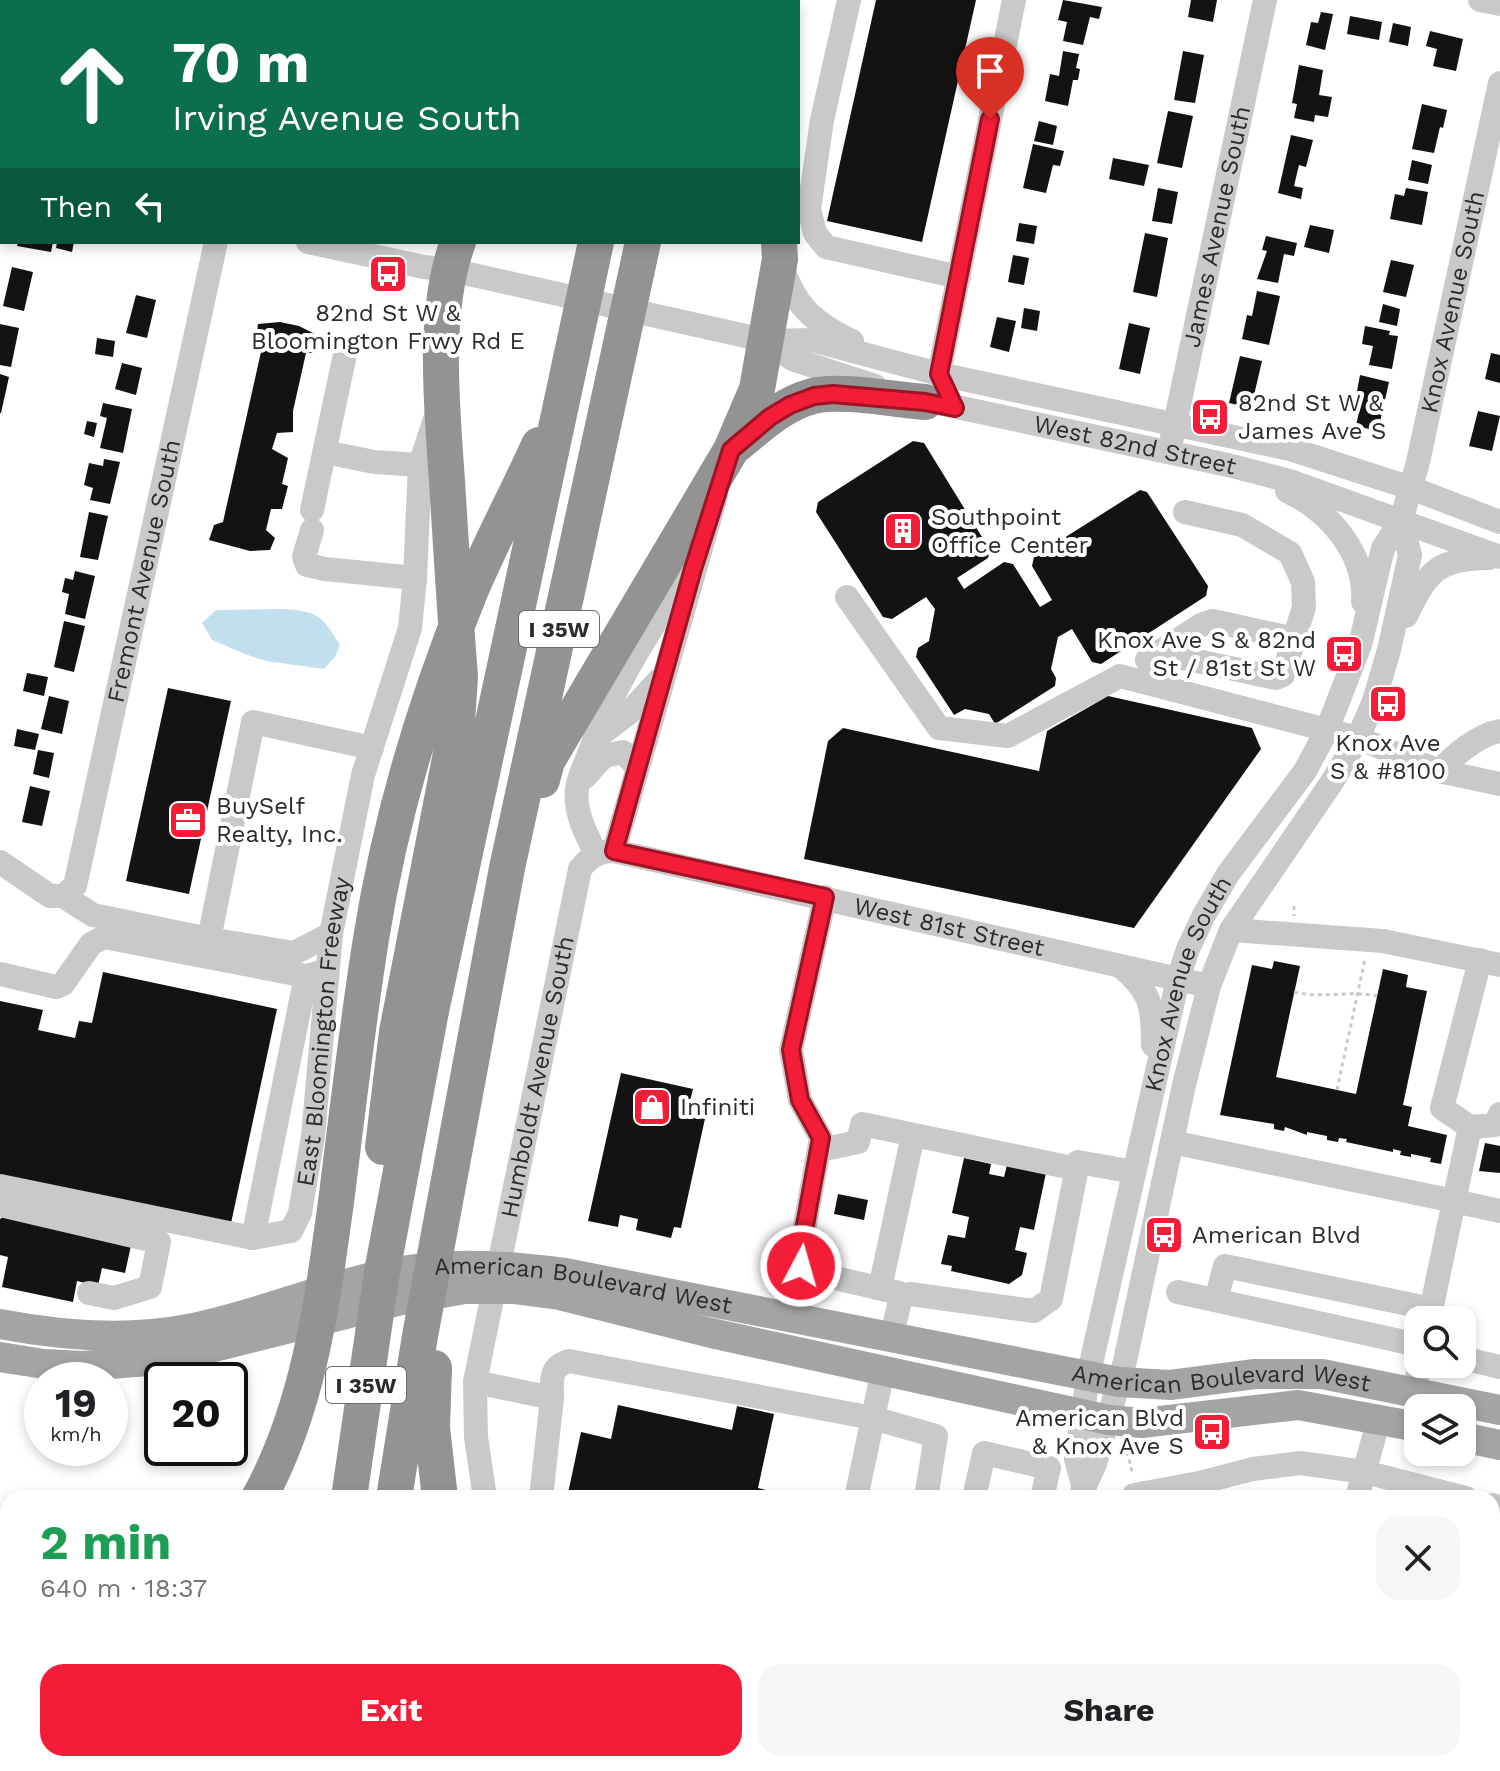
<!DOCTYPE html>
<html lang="en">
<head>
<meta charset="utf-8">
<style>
  body { margin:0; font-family:"Work Sans",sans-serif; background:#f6f6f6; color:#202124; height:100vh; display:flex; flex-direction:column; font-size:30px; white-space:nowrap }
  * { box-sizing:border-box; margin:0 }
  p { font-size:26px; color:#757577 }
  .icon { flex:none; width:44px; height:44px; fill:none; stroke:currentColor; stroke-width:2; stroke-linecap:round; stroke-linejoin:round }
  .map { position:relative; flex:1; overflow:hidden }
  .drawer { position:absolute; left:0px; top:1490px; width:1500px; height:282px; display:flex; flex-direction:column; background:#fff; border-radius:24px 24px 0 0; box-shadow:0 4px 12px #0003 }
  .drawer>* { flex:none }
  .guide { position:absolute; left:0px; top:0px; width:800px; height:244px; box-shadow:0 4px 12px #0003; background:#0b6e4f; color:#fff; overflow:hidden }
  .controls { position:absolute; left:1404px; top:1306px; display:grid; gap:16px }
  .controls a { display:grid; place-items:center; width:72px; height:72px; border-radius:16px; background:#fff; box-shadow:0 4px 12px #0003; font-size:40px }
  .speed { position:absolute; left:24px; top:1362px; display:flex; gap:16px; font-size:40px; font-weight:700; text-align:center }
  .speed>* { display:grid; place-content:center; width:104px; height:104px; border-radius:50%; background:#fff; box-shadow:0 4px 12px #0003; line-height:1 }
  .speed small { font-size:20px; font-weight:400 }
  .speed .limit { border:4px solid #111; border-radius:12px; background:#fff; color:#111 }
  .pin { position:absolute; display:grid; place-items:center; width:68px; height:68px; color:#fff; margin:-82px -34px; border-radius:50% 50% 50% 0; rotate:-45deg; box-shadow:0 0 8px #0007 }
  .pin .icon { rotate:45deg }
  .me { position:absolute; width:88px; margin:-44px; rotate:6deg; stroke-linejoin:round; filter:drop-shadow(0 0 6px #0008) }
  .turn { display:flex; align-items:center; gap:28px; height:168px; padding:0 40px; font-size:36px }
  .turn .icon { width:104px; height:104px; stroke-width:2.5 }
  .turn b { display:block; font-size:56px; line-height:68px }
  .then { display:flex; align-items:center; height:76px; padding:0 40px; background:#0003; gap:16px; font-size:30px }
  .round { display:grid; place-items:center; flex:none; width:84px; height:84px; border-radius:24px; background:#f6f6f6 }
  .head { display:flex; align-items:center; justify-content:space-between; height:136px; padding:0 40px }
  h1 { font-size:48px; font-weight:700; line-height:60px; color:#1e9e55 }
  .action { display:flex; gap:16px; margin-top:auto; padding:16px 40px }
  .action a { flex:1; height:92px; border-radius:24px; background:#f41d38; color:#fff; font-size:32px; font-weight:700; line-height:92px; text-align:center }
  .action a+a { background:#f6f6f6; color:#202124 }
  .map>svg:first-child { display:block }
  .water { fill:#c2dfed }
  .building { fill:#131313 }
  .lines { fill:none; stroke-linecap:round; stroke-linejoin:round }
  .path { stroke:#c9c9c9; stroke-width:3; stroke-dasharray:4 4; stroke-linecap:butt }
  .minor { stroke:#c9c9c9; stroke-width:24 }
  .major { stroke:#a4a4a4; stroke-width:30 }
  .highway { stroke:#939393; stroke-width:36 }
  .route-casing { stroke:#9f1324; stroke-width:20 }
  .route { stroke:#f41d38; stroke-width:14 }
  .labels { text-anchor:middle; stroke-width:8; stroke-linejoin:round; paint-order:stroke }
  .shield { fill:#fff; stroke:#6b6b6b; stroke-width:2 }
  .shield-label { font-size:22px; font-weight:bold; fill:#2c2c2c }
  .street-label { font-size:24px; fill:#2c2c2c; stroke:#fff }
  .poi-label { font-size:24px; fill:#2c2c2c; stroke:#fff; text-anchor:start }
</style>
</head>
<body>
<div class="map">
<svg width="1500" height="1771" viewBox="0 0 1500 1771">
  <rect width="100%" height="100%" fill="#fff"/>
  <path class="water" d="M285,609C319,612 322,616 340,645L335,657L324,669L266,661L245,654L212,640L202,623L216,610Z"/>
  <path class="building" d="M876,0H976L922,242L827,221Z
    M1063,0L1102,7L1099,19L1090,17L1083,45L1063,41L1067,22L1058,20Z
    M1191,0H1217L1213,22L1188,17Z
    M1321,12L1333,14L1325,50L1306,45L1311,22L1318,23Z
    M1350,16L1382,22L1379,40L1347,34Z
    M1393,23L1411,27L1408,46L1389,42Z
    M1430,31L1463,39L1456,71L1433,66L1437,49L1426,46Z
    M1063,51L1079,54L1076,68L1080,69L1078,80H1073L1068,106L1045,101L1050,74L1059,76Z
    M1183,51L1204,55L1195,103L1174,100Z
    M1299,65L1323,70L1319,95L1332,97L1328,117L1315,115L1314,122L1294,118L1297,104L1292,103Z
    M1422,104L1447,110L1443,128L1440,127L1434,153L1412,149Z
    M1168,111L1193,116L1182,168L1157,163Z
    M1039,121L1057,126L1053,145L1034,141Z
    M1291,135L1313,140L1306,167L1299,165L1294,186L1303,188L1301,199L1278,193Z
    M1033,144L1064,151L1060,166L1053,165L1046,193L1023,188Z
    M1113,158L1149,165L1144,186L1109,179Z
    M1412,160L1432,165L1428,184L1408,180Z
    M1158,188L1178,192L1172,224L1152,221Z
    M1406,188L1428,192L1422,225L1390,219L1395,194L1404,196Z
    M1019,223L1037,226L1034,244L1016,241Z
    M1310,225L1334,230L1329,253L1304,247Z
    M1145,233L1168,238L1157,297L1133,292Z
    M1266,236L1297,243L1294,256L1284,254L1278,283L1257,279L1267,251L1262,250Z
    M18,242H53L51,252L17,246Z
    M57,242H74L72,252L56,248Z
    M1013,255L1029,258L1024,285L1008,282Z
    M1391,260L1414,265L1406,297L1383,292Z
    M12,267L33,272L24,311L3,306Z
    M1257,291L1280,296L1269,345L1242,339L1247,315L1252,316Z
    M136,295L156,300L147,338L126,333Z
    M1383,304L1400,309L1397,326L1379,322Z
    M1024,308L1040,311L1037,331L1021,328Z
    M997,317L1016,321L1009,352L990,347Z
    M280,322L299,326L317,335L314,353H306L293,411V432L277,433L272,449L288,458L282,484L288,486L282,509H271L266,530L275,538L270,550L250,551L209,540L214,525L223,522L263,343L256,339L258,324Z
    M1129,323L1150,328L1140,374L1119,369Z
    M0,324L19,328L11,367L0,365Z
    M1365,326L1390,331L1389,335L1398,336L1392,369L1369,365L1373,346L1362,344Z
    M97,338L115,341L113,357L95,354Z
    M1491,353L1500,355V383L1485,379Z
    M1240,356L1262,361L1251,408L1229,403Z
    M122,363L142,368L136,395L115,389Z
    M0,374L9,377L1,413H0Z
    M1360,375L1389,382L1378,431L1356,426L1363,393L1357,391Z
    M103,403L132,409L123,453L100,448L107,418L100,416Z
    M1478,411L1500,416L1492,451L1469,446Z
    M87,421L97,423L94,437L84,434Z
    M913,441L924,443L990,550L988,558L957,578L964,589L1004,562L1013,564L1040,607L1052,600L1032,566L1034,557L1140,490L1147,492L1208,586L1206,596L1101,664L1092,662L1072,629L1058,637L1051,669L1056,678L1055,686L995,724L989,714L965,709L954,715L916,657L918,648L929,641L935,609L926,597L892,619L883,617L816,512L818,502Z
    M104,459L120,462L110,504L90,500L93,488L84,485L89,463L103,466Z
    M89,512L108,516L98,560L80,557Z
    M75,571L95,576L85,619L65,614L69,594L62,592L65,578L73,580Z
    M64,621L85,626L74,672L54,667Z
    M27,673L48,677L44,696L23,691Z
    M168,688L231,701L189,894L126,881Z
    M49,696L69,701L62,734L41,729Z
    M1108,696L1252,728L1261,749L1134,928L804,859L828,741L843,728L1039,771L1047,731Z
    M17,729L39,734L35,750L14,746Z
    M38,750L54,753L49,778L33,774Z
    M30,786L50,791L42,826L22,822Z
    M1274,961L1300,966L1276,1077L1356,1094L1383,969L1408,975L1406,987L1427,991L1403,1105L1412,1107L1408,1126L1447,1135L1441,1164L1430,1162L1431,1158L1411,1154V1157L1400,1155L1401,1151L1393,1149V1152L1346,1142L1347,1139L1339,1138L1338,1142L1327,1140V1136L1307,1132V1135L1285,1127L1284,1131L1274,1129V1124L1220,1115L1252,965L1272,969Z
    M103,972L277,1009L230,1228L0,1179V1001L43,1010L38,1030L75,1038L79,1021L92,1023Z
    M621,1073L693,1089L690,1101L708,1105L681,1228L674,1227L671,1238L636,1230L638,1219L620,1215L618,1227L588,1221Z
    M1485,1143L1500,1146V1173L1479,1171Z
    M964,1158L991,1164L989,1174L1004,1177L1007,1165L1046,1173L1034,1230L1020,1227L1015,1250L1027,1253L1022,1275L1009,1284L951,1271L952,1266L941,1264L948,1235L965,1238L969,1217L952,1213Z
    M838,1194L868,1200L864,1220L834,1214Z
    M7,1214L132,1241L125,1273L102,1268L98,1286L77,1281L73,1302L2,1287L8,1257L0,1255V1219Z
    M618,1405L732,1430L737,1406L774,1414L758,1488L800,1498H567L581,1432L611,1439Z
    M1492,1535L1500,1536V1701L1492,1700Z
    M8,1542V1654L0,1660V1543Z"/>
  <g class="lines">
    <path class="path" d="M1294,906V916
      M1294,992C1322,999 1349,990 1377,996
      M1337,1090L1365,959
      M1127,1452L1133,1475"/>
    <g class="minor">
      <path d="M849,0L822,120L809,209L815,233L826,247L959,277"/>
      <path d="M1480,0L1500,4"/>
      <path d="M20,2V0"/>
      <path d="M268,2L269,0"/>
      <path d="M311,2L312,0"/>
      <path d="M546,2L547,0"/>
      <path d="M788,2V0"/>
      <path d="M0,91L2,81"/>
      <path d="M0,175H2"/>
      <path d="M308,242L424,267L451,270L768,341L811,340L939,374L1290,449L1411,488L1500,522"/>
      <path d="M781,262C793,304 812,322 852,341"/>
      <path d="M768,341L792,359L875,386"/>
      <path d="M946,388L939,374L1014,0"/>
      <path id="s1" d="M910,397L1228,465L1290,481L1500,557"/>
      <path id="s2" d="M1172,438L1265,0"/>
      <path d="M325,452L374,462L420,465"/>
      <path d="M1287,491C1330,511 1366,554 1363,602"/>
      <path d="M312,510L344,359"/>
      <path d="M312,530L304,557L307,565L325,569L415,578"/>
      <path d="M847,597L939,728L1008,736L1120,676L1358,738L1439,771L1500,784"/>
      <path d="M1406,616C1428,570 1438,559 1489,558"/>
      <path d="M1153,656L1201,625L1213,621L1295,639"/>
      <path d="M1147,660L1169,655L1276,678L1283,675L1304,607L1303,582L1290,553L1242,525L1185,512"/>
      <path d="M597,737L629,713L658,681"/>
      <path d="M1439,771C1455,755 1477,735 1500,731"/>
      <path d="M585,777L604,756L623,752L637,767"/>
      <path d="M614,851L716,496"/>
      <path d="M596,854C586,834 574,812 577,789C578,778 585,765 589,754C611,691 646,633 685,580"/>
      <path d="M0,862L50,896H63L93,915L209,939L294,953L331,934"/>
      <path id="s3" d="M63,896L75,886L216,242"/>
      <path d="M825,897L791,1050L800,1100L821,1138L799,1258L806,1271L899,1293L901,1297L891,1338"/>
      <path d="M1231,930L1383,941L1500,965"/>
      <path d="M209,939L253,722L372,748"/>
      <path d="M1480,960L1442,1108L1470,1127L1495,1125L1500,1114"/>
      <path d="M1120,966C1151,991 1153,1006 1153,1045"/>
      <path d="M0,974L56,987L63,984L91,944L104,937L306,976L327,971"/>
      <path d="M1172,1142L1454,1201L1470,1127"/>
      <path d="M820,1150L858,1142L862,1124L1077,1169"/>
      <path id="s4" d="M0,1186L253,1238L291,1231L300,1213L313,1136L331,934L363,775L410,628L415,578L420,465L436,416"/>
      <path d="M0,1205L159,1242L150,1287L114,1298L89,1293"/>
      <path d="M253,1238L306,976"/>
      <path d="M880,1288L913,1135"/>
      <path d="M1178,1292L1418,1345"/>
      <path d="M901,1297L910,1294L1034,1311L1051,1299L1078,1162L1134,1172"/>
      <path d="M1216,1300L1225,1266L1432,1309"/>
      <path d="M1429,1320L1454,1201L1500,1211"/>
      <path d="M1462,1358L1500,1367"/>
      <path d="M475,1382L552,1398L541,1498"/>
      <path d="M1414,1392L1420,1364"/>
      <path d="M552,1398C552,1380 549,1367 569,1361L873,1418L883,1370"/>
      <path id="s5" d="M1083,1485L1076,1459L1088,1377L1178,979L1188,949L1204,915L1228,874L1305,771L1327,730L1360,645L1383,548L1401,521L1418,462L1500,83"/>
      <path d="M1082,1492L1095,1464L1125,1361L1184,1085L1209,986L1231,930L1332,782L1358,738L1374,701L1389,650L1410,555L1401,521"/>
      <path id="s6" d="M485,1498L476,1437L475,1382L580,869C589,857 599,851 614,851L1209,986"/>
      <path d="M856,1498L873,1418L936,1436L926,1498"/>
      <path d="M974,1498L984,1453L1049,1468L1042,1498"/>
      <path d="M1133,1498L1134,1495L1199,1483L1253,1469L1300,1463L1365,1472L1466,1498"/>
      <path d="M1357,1498L1379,1419"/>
      <path d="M1492,1505L1500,1507"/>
      <path d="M1492,1725L1500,1724"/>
      <path d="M813,1764L846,1771"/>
      <path d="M1004,1764L1021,1768"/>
      <path d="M688,1771L690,1764"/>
      <path d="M1072,1771L1073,1764"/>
      <path d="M1208,1771L1210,1764"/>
      <path d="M1372,1771L1374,1764"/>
    </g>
    <g class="major">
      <path id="s7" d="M0,1324C62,1336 125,1341 188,1329C267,1314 344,1276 425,1268C472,1263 518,1267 565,1273L1119,1382L1170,1385L1255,1374H1322L1500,1410"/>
      <path d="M0,1357L44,1364L83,1366L162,1360L402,1300L465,1289H513L559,1295L711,1333L1109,1420L1142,1423L1298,1405L1418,1427"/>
      <path d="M1462,1437L1500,1445"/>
    </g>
    <path class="highway" d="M748,0V2
      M596,2L597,0
      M647,2L648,0
      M695,2V0
      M735,446C759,427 782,404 813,396C841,389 895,400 925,402
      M542,780L547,761L731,450L757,389L780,259L779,242
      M383,1147L397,1032L457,722L460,677C455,612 451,546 447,481C442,407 432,312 458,242
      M434,1368L432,1428L440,1498
      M259,1498C309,1407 322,1304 336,1202C347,1115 357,1027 371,939C390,819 424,705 470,592C491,542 517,494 539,445
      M349,1498L382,1272L431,1011L596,242
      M394,1498L420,1336L507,868L643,242
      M0,1729L8,1723
      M220,1764L229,1771
      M563,1764L568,1771
      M17,1771L23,1764
      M86,1771L96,1764
      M312,1771L313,1764
      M355,1771L356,1764"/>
  </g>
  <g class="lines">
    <g class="route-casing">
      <path id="route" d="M801,1266L799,1258L821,1138L800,1100L791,1050L825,897L614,851L693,569L731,450L770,417L790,405L814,396L833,394L925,402L955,408L939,374L990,119"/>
    </g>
    <use href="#route" class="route"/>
  </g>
  <defs>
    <g id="bus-square" transform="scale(2)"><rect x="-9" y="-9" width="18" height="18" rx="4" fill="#f41d38" stroke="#fff"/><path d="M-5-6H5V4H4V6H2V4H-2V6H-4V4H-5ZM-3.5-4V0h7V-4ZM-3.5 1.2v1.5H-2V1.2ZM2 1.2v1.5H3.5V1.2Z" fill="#fff"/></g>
    <g id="building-square" transform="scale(2)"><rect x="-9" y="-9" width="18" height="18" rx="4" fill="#f41d38" stroke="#fff"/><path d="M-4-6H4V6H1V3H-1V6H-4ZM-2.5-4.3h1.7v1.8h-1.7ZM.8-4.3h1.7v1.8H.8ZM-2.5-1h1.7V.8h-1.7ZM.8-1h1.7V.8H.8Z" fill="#fff"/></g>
    <g id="office-square" transform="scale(2)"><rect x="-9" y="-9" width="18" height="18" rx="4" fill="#f41d38" stroke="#fff"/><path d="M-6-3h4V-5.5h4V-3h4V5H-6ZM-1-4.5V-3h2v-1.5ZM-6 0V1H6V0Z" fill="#fff"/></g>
    <g id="shop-square" transform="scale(2)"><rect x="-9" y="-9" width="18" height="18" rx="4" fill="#f41d38" stroke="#fff"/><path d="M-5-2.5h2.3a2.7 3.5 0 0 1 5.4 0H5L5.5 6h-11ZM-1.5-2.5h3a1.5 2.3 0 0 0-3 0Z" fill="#fff"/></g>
  </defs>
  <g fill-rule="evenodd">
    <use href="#bus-square" x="388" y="274"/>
    <use href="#bus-square" x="1210" y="417"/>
    <use href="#building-square" x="903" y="531"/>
    <use href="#bus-square" x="1344" y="654"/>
    <use href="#bus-square" x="1388" y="704"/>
    <use href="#office-square" x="188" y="820"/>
    <use href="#shop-square" x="652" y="1107"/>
    <use href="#bus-square" x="1164" y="1235"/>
    <use href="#bus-square" x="1212" y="1432"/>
  </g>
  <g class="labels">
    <g class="shield">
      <rect x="519" y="611" width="80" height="36" rx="6"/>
      <rect x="326" y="1367" width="80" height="36" rx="6"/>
    </g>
    <g class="shield-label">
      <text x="559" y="637">I 35W</text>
      <text x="366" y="1393">I 35W</text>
    </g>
    <g class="street-label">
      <text dy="8" stroke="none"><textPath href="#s2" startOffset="216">James Avenue South</textPath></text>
      <text dy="8" stroke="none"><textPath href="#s5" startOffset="1258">Knox Avenue South</textPath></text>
      <text dy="8" stroke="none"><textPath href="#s1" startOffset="230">West 82nd Street</textPath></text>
      <text dy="8" stroke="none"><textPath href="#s3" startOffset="338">Fremont Avenue South</textPath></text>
      <text dy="8" stroke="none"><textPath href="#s6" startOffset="1024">West 81st Street</textPath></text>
      <text dy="8" stroke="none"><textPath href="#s5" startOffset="516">Knox Avenue South</textPath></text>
      <text dy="8" stroke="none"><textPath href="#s4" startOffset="500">East Bloomington Freeway</textPath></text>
      <text dy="8" stroke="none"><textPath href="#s6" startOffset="428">Humboldt Avenue South</textPath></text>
      <text dy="8" stroke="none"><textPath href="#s7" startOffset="594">American Boulevard West</textPath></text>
      <text dy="8" stroke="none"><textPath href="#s7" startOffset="1242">American Boulevard West</textPath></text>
    </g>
    <g class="poi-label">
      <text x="388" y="321" text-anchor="middle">82nd St W &amp;<tspan x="388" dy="28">Bloomington Frwy Rd E</tspan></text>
      <text x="1238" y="411">82nd St W &amp;<tspan x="1238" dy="28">James Ave S</tspan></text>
      <text x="931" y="525">Southpoint<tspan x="931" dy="28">Office Center</tspan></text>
      <text x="1316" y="648" text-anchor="end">Knox Ave S &amp; 82nd<tspan x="1316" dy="28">St / 81st St W</tspan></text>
      <text x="1388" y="751" text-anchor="middle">Knox Ave<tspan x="1388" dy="28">S &amp; #8100</tspan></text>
      <text x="216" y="814">BuySelf<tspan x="216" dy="28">Realty, Inc.</tspan></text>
      <text x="680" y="1115">Infiniti</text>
      <text x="1192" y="1243">American Blvd</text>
      <text x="1184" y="1426" text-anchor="end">American Blvd<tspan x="1184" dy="28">&amp; Knox Ave S</tspan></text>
    </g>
  </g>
</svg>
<div class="controls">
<a><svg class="icon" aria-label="search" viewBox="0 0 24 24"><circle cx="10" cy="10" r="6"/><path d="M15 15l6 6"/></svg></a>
<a><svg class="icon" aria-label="layers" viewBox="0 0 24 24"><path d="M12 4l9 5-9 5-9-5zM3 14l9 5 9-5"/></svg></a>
</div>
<div class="speed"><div>19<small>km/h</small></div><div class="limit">20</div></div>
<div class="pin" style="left:990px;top:119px;background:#d93025"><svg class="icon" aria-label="arrive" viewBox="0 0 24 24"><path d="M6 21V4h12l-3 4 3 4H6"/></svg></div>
<svg class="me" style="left:801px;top:1266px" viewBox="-20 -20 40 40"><circle r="17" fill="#f41d38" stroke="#fff" stroke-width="3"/><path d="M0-11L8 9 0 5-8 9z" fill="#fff"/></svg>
<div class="guide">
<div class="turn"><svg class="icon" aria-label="ahead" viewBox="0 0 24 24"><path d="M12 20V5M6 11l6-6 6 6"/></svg><div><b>70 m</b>Irving Avenue South</div></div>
<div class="then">Then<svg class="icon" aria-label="left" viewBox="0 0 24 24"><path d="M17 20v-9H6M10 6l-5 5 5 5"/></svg></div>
</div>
<section class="drawer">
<div class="head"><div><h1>2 min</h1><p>640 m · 18:37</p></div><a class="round"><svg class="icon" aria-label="close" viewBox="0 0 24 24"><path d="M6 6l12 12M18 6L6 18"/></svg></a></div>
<div class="action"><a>Exit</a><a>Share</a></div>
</section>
</div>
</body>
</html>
